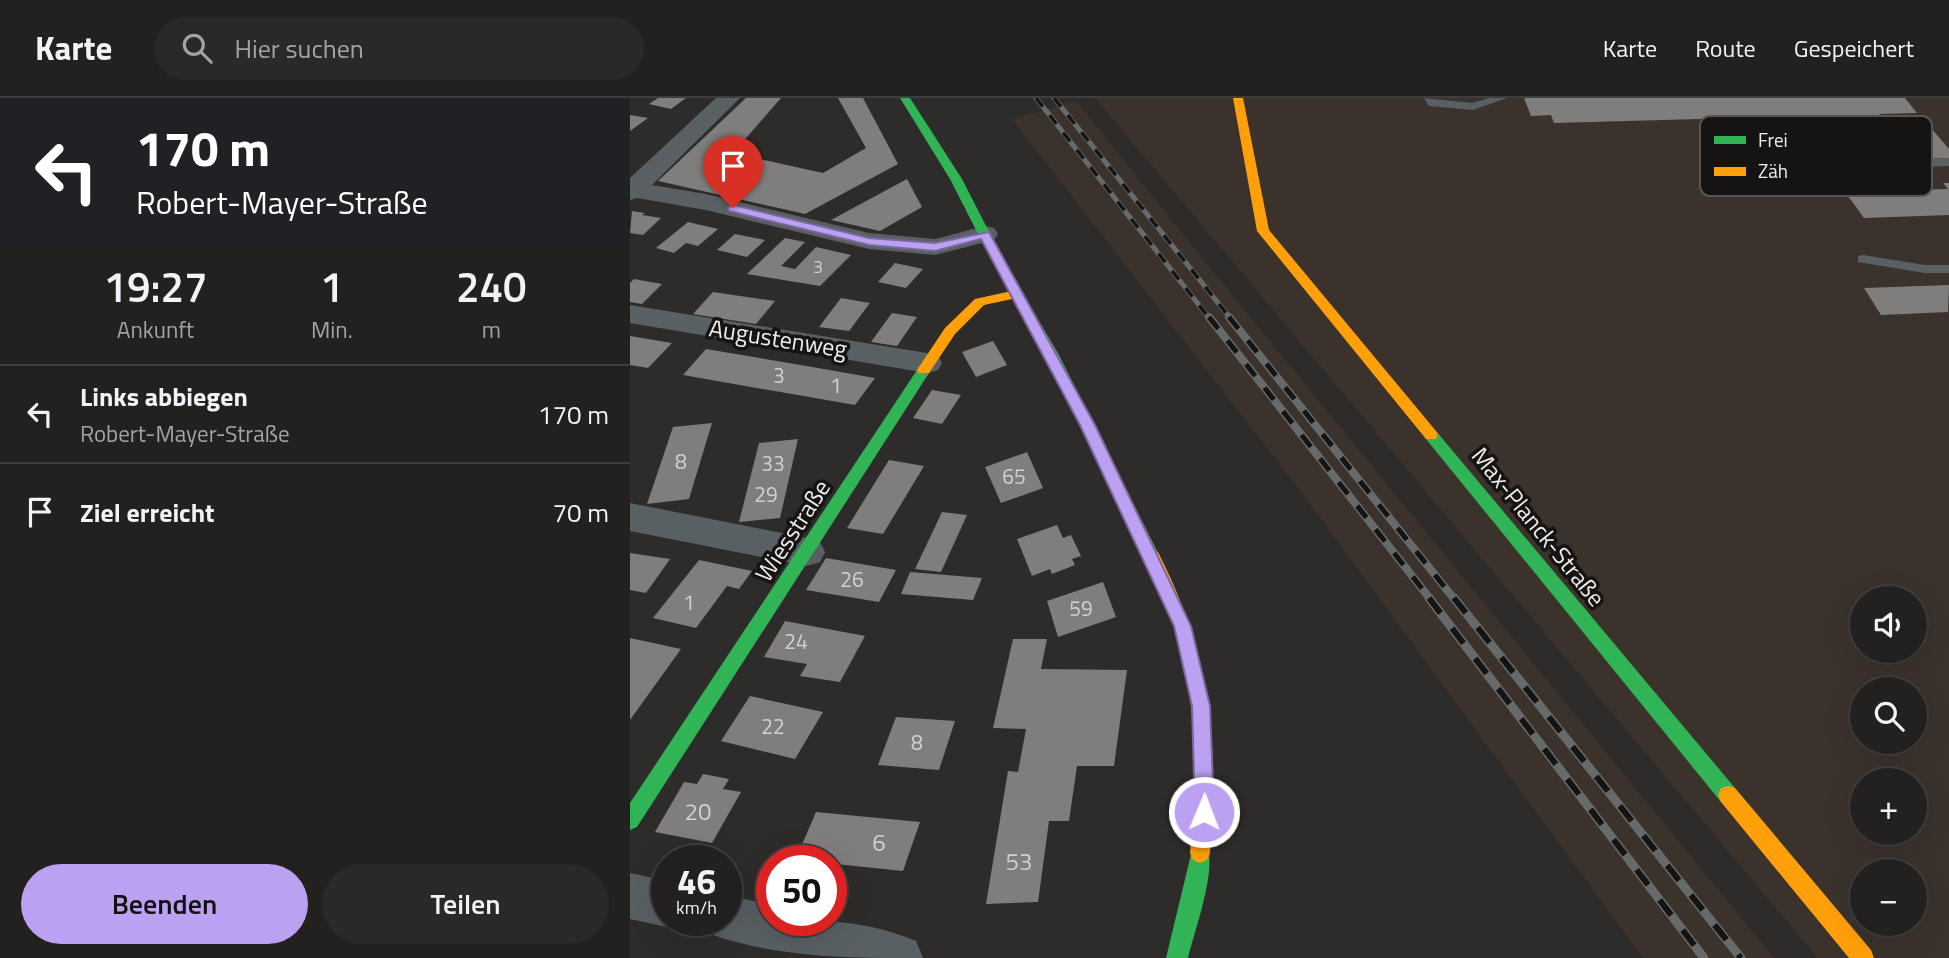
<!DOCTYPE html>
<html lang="de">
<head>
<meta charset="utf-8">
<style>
  body { margin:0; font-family:"Titillium Web",sans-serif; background:#2a2929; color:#f1f3f6; height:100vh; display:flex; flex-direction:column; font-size:26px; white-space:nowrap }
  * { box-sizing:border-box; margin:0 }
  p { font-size:23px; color:#a2a3a5 }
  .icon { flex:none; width:38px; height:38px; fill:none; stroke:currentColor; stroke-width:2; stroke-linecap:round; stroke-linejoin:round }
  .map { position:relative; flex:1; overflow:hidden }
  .side { display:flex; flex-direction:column; background:#222120; width:630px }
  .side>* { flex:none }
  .guide { background:#202124; color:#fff; overflow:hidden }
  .fabs { position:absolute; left:1220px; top:488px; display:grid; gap:14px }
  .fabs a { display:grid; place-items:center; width:77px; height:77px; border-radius:50%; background:#222120; box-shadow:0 7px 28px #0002,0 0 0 2px #3f3e3e; font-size:35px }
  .speed { position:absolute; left:21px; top:747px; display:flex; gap:14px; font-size:35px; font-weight:700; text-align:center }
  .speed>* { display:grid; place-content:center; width:91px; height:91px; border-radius:50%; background:#222120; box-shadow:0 7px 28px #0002,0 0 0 2px #3f3e3e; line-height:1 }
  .speed small { font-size:18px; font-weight:400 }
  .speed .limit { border:10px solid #d22; background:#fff; color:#111 }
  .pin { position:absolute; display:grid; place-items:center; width:60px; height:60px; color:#fff; margin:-72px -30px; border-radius:50% 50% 50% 0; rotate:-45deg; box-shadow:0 0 7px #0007 }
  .pin .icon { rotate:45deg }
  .me { position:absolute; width:77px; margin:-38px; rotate:1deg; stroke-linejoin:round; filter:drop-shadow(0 0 5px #0008) }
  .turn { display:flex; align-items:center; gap:24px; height:147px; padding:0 21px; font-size:32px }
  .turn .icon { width:91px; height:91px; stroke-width:2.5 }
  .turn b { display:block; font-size:49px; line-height:60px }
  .eta { display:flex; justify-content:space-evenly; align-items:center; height:119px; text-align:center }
  .eta b { font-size:42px; font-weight:600; line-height:49px }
  .button { display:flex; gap:14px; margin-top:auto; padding:14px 21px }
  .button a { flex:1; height:80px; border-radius:42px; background:#bca0f2; color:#111; font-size:28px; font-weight:600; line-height:80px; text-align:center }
  .button a+a { background:#2a2929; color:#f1f3f6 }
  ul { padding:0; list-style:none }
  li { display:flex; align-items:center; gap:21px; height:98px; padding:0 21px; border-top:2px solid #3f3e3e }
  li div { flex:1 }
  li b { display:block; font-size:26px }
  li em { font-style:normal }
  header { display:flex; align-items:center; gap:42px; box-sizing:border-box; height:98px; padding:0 35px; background:#222120; border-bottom:2px solid #3f3e3e }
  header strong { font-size:33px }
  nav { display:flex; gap:38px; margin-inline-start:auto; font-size:24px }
  .search { width:490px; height:63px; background:#2a2929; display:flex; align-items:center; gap:18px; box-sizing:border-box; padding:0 24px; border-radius:38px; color:#a2a3a5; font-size:26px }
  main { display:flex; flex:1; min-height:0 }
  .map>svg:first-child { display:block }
  .built { fill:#3b322c; fill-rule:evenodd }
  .building { fill:#807e7c }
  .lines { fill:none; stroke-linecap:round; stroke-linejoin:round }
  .lane { fill:#596064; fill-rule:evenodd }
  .street { fill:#596064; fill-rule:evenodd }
  .fast { fill:#30b455; fill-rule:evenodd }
  .slow { fill:#ff9f0a; fill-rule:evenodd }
  .rail-far2-casing { stroke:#666a6b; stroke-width:5 }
  .rail-far1-casing { stroke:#666a6b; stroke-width:8 }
  .rail-casing { stroke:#666a6b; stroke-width:9 }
  .rail-far2 { stroke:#161413; stroke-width:3.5; stroke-dasharray:11; stroke-linecap:butt }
  .rail-far1 { stroke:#161413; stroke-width:5; stroke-dasharray:15; stroke-linecap:butt }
  .rail { stroke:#161413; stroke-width:6; stroke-dasharray:19; stroke-linecap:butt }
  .route { fill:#bca0f2; stroke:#7a689d; stroke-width:2 }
  .labels { text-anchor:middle; stroke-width:7; stroke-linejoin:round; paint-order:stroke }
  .far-number-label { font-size:18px; fill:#d3d0ce }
  .number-label { font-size:21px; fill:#d3d0ce }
  .street-label { font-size:24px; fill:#efecea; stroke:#161413 }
  .near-number-label { font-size:24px; fill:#d3d0ce }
  .key { fill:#161413; stroke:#575554; stroke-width:2 }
  .key-label { font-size:19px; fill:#efecea }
</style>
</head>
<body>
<header>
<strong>Karte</strong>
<div class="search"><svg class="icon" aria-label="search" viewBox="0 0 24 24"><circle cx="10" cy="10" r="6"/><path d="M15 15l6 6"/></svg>Hier suchen</div>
<nav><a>Karte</a><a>Route</a><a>Gespeichert</a></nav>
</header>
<main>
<section class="side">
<div class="guide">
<div class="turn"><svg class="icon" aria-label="left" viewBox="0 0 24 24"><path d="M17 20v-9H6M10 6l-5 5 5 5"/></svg><div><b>170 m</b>Robert-Mayer-Straße</div></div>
</div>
<div class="eta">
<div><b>19:27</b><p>Ankunft</p></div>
<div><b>1</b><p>Min.</p></div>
<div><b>240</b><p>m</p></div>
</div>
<ul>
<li><svg class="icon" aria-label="left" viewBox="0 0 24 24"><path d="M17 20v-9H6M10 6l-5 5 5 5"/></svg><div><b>Links abbiegen</b><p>Robert-Mayer-Straße</p></div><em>170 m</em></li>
<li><svg class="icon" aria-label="arrive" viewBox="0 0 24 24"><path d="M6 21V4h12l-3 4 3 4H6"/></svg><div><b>Ziel erreicht</b></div><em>70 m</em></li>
</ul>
<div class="button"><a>Beenden</a><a>Teilen</a></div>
</section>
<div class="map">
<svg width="1319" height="860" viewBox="0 0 1319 860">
  <rect width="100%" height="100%" fill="#2e2c2a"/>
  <path class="built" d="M465,0H1319V860H1188ZM1232,500H1284V553H1232ZM1232,592H1284V644H1232ZM1232,682H1284V735H1232ZM1232,774H1284V826H1232Z
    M446,3L576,165L1144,860H1013L675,399L382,21Z"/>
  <path class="building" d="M28,0H56L41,11L19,6Z
    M116,0H151L103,55L193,75L236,50L208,0H233L268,66L175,116L28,83Z
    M894,0H1275L1287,15L1249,16L1257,25L1295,23L1319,51V60L1287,61L1279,51H1269L1277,61L1191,64L1184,55H1167L1141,19L924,25L921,17L901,18Z
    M0,17L18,20L0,33Z
    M277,81L292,109L250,133L201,122Z
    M1313,85H1319V117L1234,120L1215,94L1318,91Z
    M2,113L15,115L12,117L31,120L13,137L0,135Z
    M58,124L88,131L68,148L56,145L44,155L26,150Z
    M105,136L135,142L117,159L87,152Z
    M155,140L175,144L151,168L165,171L186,149L221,157L190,188L117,176Z
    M265,165L293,171L276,190L248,184Z
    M4,181L32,186L12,206L0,204V185Z
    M1319,187L1318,214L1251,217L1234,190Z
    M83,194L145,203L126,226L63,216Z
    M211,200L240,205L219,233L189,229Z
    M262,215L287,219L267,248L241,244Z
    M0,238L42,245L18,270L0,267Z
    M363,243L377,267L346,279L332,254Z
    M76,251L188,270L245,280L225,307L53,277Z
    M302,292L331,297L312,326L283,320Z
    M82,325L59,401L17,406L43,329Z
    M168,341L150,420L109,424L129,345Z
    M397,354L413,390L371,405L355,369Z
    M259,362L294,368L253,436L217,430Z
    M312,414L337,417L311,474L285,471Z
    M427,427L433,440L441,437L451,458L442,461L445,467L422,476L420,471L402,478L387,441Z
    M0,455L40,461L16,495L0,492Z
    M196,460L266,472L249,504L176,492Z
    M69,462L122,473L109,491L97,488L66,530L23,520Z
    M280,474L352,480L343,502L271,496Z
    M473,484L486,519L428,539L417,503Z
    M155,523L235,538L210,584L170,578L177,566L134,559Z
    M0,540L51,551L0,622Z
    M383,541H417L411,571L497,572L484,668H447L439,723H419L408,804L356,806L378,673L388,674L396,631L363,630Z
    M120,598L193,614L165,661L91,643Z
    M266,619L325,623L309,672L248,667Z
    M73,676L99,681L93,691L111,694L82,745L25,734L54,684L67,686Z
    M186,714L290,724L273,773L206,766L201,778V763H165Z"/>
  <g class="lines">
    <path class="lane" d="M794,0L842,5L859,0H877L843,12L799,8Z
      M1319,60V68L1089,75L1083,71L1089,67Z
      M1233,157L1295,167H1319V175H1295L1228,164V158Z"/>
    <path class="street" d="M86,0H110L22,87L76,96L239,135L305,141L355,128L364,130L368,136L364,142L305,157L239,151L76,112L7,100L0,102V80Z
      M0,207L297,255L308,258L312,265L308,272L297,275L0,225Z
      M0,405L177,440L190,444L195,454L190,464L177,468L0,433Z
      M0,775L37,783V822H52L37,829L0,821Z
      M96,797L142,807V822C194,822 235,822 286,843L293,860C219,860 149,860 80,836L74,822H96Z"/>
    <path class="fast" d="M270,0H280L332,81L376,167L429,257L530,459L528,464H516L415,257L364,167L320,81Z
      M294,267L301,272L299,275L7,729L0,732V705L289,269Z
      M801,332L806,333L1105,690L1108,697L1105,704L1098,706L1091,704L796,341L794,337L796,333Z
      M570,745L577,748C587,772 564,834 558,860H536L563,748Z"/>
    <path class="slow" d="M603,0H613L639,132L806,333L808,337L806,341H796L627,133Z
      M386,192L391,193V199L354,207L325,236L299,275H289L287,272L315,230L345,201Z
      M522,452L528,454C581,558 589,640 580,755L577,762L570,765L563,762L560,755C567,677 568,597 542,522C535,500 523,480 514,459L516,454Z
      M1098,688L1105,690L1241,852L1244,860H1219L1091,704L1088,697L1091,690Z"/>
    <g class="rail-far2-casing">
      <path id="rail-far2" d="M406,0L580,221
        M424,0L601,221"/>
    </g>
    <g class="rail-far1-casing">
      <path id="rail-far1" d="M579,219L801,502
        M599,219L825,502"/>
    </g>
    <g class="rail-casing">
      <path id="rail" d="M799,500L1074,860
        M824,500L1111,860"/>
    </g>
    <use href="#rail-far2" class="rail-far2"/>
    <use href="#rail-far1" class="rail-far1"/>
    <use href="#rail" class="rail"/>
  </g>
  <path class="route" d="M103,107L239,140L305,145L359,134L465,327L561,528L580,608L584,714L581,721L574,723L567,721L565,714L562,608L544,528L450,327L351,141L305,153L239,147L99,113L98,110Z"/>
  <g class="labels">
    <g class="far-number-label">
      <text x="188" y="175">3</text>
    </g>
    <g class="number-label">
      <text x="149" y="285">3</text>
      <text x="206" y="295">1</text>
      <text x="51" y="371">8</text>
      <text x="143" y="373">33</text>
      <text x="384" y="386">65</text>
      <text x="136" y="404">29</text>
      <text x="222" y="489">26</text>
      <text x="59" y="512">1</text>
      <text x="451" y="518">59</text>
      <text x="166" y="551">24</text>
      <text x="143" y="636">22</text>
      <text x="287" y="652">8</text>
    </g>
    <g class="street-label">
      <text transform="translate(148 241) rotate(9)" y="8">Augustenweg</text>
      <text transform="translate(908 429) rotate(51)" y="8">Max-Planck-Straße</text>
      <text transform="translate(163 433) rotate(-57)" y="8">Wiesstraße</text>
    </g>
    <g class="near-number-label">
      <text x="68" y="722">20</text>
      <text x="249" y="753">6</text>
      <text x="389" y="772">53</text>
    </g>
  </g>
  <rect x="1070" y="18" width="232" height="80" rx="10" class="key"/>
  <rect x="1084" y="38" width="32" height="8" fill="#30b455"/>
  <rect x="1084" y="69" width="32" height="9" fill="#ff9f0a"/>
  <g class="key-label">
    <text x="1128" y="49">Frei</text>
    <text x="1128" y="80">Zäh</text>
  </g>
</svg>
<div class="fabs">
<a><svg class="icon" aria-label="sound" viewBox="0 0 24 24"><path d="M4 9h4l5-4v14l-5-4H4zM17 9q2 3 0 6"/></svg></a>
<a><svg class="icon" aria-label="search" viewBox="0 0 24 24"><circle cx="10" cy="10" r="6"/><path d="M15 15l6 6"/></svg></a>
<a>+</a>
<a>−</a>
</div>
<div class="speed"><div>46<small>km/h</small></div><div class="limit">50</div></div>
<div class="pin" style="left:103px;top:110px;background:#d93025"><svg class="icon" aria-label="arrive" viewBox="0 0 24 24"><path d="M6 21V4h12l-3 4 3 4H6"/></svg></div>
<svg class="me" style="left:574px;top:714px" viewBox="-20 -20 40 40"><circle r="17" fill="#bca0f2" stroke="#fff" stroke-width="3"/><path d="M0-11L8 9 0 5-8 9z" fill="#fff"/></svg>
</div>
</main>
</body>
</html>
